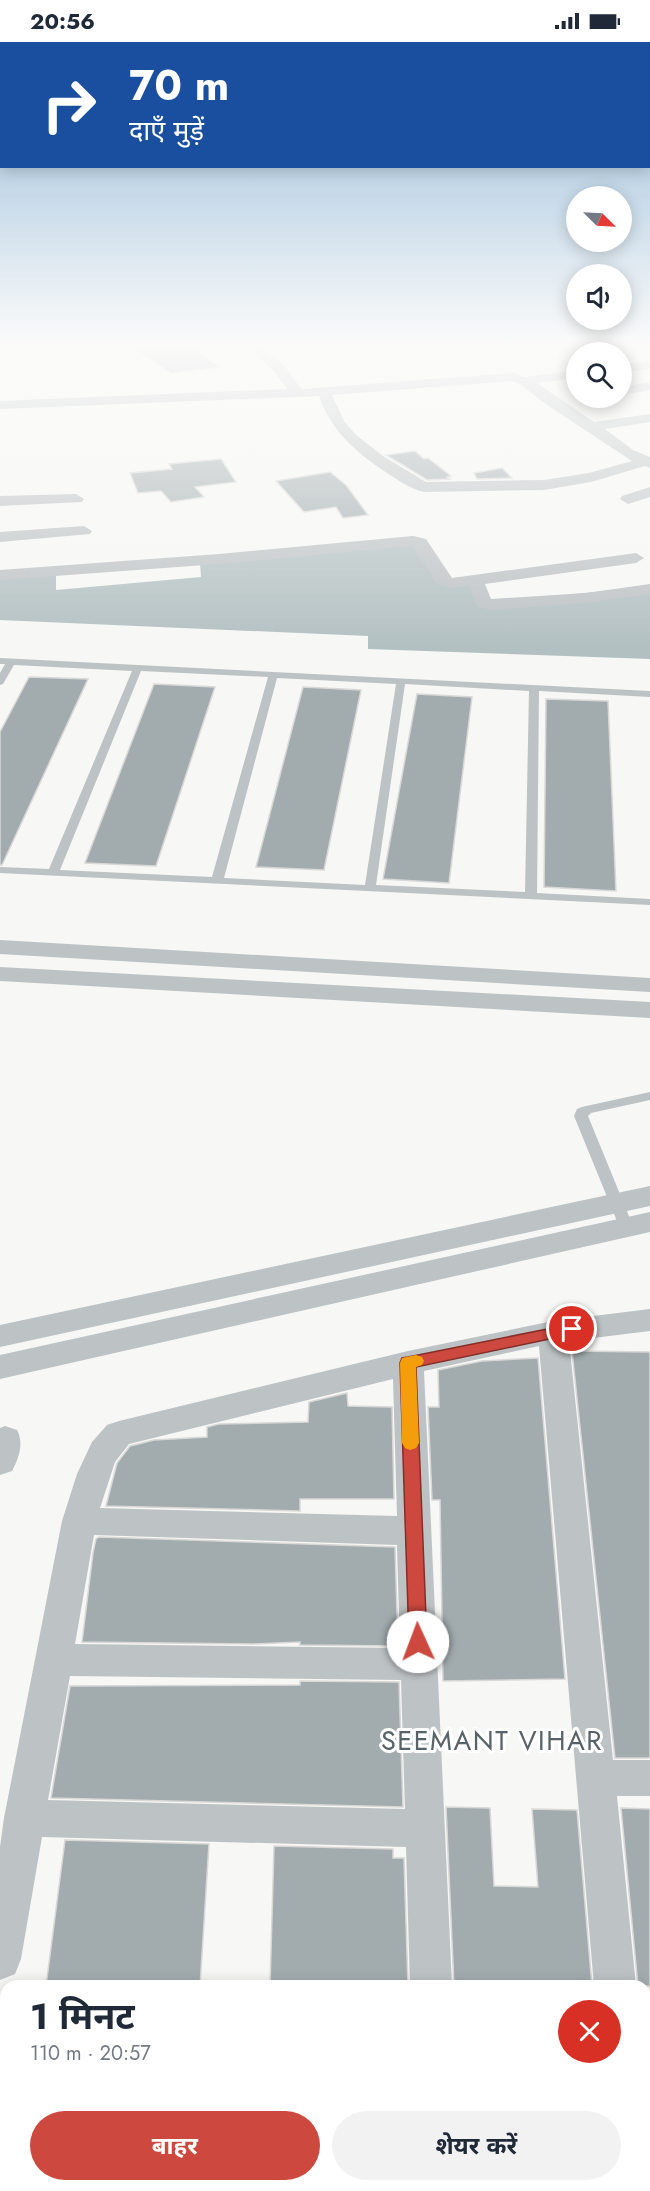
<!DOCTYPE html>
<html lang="hi">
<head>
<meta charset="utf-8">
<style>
  body { margin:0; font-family:Jost,"Noto Sans Devanagari",sans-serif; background:#f2f2f3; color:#1f2937; height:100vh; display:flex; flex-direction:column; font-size:22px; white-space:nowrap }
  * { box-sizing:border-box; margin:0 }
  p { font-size:20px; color:#747a83 }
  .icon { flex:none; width:33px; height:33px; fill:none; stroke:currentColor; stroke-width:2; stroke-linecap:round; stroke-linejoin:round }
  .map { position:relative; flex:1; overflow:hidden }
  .panel { position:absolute; left:0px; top:1938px; width:651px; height:212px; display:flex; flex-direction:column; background:#fff; border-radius:18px 18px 0 0; box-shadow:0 3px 15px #0003 }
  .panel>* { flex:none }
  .hud { position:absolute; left:0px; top:0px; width:651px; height:126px; box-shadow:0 3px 15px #0003; background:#1a4fa0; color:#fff; overflow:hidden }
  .needle { width:39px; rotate:114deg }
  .buttons { position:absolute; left:566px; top:144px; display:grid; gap:12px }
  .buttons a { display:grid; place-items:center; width:66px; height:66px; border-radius:50%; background:#fff; box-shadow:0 3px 15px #0003; font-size:30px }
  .pin { position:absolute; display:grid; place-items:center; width:51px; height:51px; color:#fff; margin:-26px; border:3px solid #fff; border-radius:50%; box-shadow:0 2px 6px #0007 }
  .me { position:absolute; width:66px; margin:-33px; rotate:358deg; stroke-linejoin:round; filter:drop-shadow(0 0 4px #0008) }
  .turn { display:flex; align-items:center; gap:21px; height:126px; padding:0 30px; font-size:27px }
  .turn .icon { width:78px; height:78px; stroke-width:2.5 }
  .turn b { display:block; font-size:42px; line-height:51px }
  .round { display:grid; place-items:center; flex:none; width:63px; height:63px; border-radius:32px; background:#f2f2f3 }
  .overview { display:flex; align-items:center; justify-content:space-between; height:102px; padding:0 30px }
  h1 { font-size:36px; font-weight:700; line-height:45px }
  .cta { display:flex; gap:12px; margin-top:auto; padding:12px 30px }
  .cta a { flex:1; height:69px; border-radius:36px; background:#cd483e; color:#fff; font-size:24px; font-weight:700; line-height:69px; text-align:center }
  .cta a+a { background:#f2f2f3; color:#1f2937 }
  .status { display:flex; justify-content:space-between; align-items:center; height:42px; padding:0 30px; background:#fff; direction:ltr }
  .status svg { height:16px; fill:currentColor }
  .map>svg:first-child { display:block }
  .water { fill:#b3c0c2 }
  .building { fill:#a2acaf; stroke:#d9d8d7; stroke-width:1.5 }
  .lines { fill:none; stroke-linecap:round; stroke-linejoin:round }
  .lane { fill:#bdc2c4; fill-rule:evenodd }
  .street { fill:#bdc2c4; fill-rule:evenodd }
  .route { fill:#cd483e; stroke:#852f28; stroke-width:1.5 }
  .slow { fill:#f59e0b }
  .labels { text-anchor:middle; stroke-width:6; stroke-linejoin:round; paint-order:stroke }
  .near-neighbourhood-label { font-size:27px; letter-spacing:1.5px; fill:#576368; stroke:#fff }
</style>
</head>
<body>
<div class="status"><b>20:56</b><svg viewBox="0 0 49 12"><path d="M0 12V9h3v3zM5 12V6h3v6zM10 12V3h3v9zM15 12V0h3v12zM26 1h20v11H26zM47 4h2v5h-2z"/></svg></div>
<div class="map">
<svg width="650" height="2149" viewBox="0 0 650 2149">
  <rect width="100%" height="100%" fill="#f7f7f5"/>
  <path class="water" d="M421,497L450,544L481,539L489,558L529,557L650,544V617L368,607V594L0,578V535L56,532V548L201,535L200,521Z"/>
  <path class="building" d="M132,305H190L220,325L171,331Z
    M415,409L424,417L428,416L451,434L447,435L450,437L427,438L386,413Z
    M221,417L236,440L195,445L204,455L171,460L161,449L138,451L130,431L172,427L169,422Z
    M502,426L512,436L477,437L474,431Z
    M330,430L346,443L368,473L343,476L336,465L304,470L276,439Z
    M29,635L88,637L2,823H0V690Z
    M154,642L215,645L156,824L85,821Z
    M303,645L361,648L324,828L256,825Z
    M417,652L472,655L449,841L383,837Z
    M546,657L608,659L616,849L544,845Z
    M572,1309L650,1310V1716H615Z
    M538,1316L565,1637L443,1639L440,1458H432L428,1365H439L438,1328L482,1319Z
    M347,1351L348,1364L392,1365L394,1457H300V1469L106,1464L117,1421L130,1404L154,1398L207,1395V1385L219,1382L308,1380L309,1360Z
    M99,1495L395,1505L398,1604L300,1603V1600L253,1602L82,1600L93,1511L96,1497Z
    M300,1639L399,1640L403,1765L51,1756L70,1644L300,1643Z
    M446,1765L490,1766L494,1844L538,1845L532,1767L577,1768L592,1944H454Z
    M621,1766L650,1767V1944H638Z
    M65,1798L209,1802L200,1944H46Z
    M274,1804L393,1807V1816H404L408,1944H270Z"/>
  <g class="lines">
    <path class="lane" d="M0,616L650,649V655L539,649L537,851L650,857V863L0,831V825L49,827L132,629L14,623L3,642L0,643V631L5,622H0ZM141,629L268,635L212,835L60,828ZM277,636L396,642L365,843L224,836ZM405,642L529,649L525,850L376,843Z
      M650,1050V1058L591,1071L588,1074L633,1184L631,1188H621L619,1184L574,1074L577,1067L582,1065Z"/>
    <path class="street" d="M248,305H262L284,323L301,347L514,331L526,335L576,328V336L537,341L594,380L650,372V380L605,387L633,408L650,415V426L645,424L591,440L544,448L424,450C411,447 401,440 390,433C358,412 332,391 319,354L0,367V359L287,347L274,329ZM513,339L520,342L547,363L632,419L589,431L544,438L426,440L383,414L356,393L344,379L332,353Z
      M599,305H613V310H600Z
      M650,319V327L621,331V323Z
      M650,340V348L621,353V345Z
      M650,445V455L628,462L620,457L622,454Z
      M76,452L84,457L82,460L0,464V454Z
      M84,484L92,489L90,492L0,500V490Z
      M413,494L426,497L452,536L636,511L644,516L636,521L485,542L491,557L586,551L650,542V552L586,561L493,568L477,565L469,544L451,546L438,543L412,504L219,522L0,538V528L219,512Z
      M0,898L650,936V950L0,912Z
      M0,925L650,960V976L0,939Z
      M650,1144V1164L0,1305V1283Z
      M650,1170V1190L0,1337V1313Z
      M650,1267V1289L569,1299L613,1718H650V1754H617L636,1944H594L539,1304L424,1329L452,1944H410L406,1805L42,1795L21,1917L15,1932L0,1938V1805L4,1776L62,1479L77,1432L92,1400L107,1383L119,1379L408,1309L553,1279ZM393,1337L397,1474L100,1466L115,1420L129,1402ZM94,1493L397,1503L400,1606L75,1602ZM70,1634L401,1638L405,1767L48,1758Z
      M5,1384L17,1388C24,1401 19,1416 12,1429L0,1433V1386Z
      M0,2046H6V2092H0Z
      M645,2126L650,2129V2149H611L610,2144H645Z
      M415,2144H461V2149H415Z"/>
  </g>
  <linearGradient id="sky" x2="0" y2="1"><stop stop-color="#93b9d9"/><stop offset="0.5" stop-color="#fbfbfa"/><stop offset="1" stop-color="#fbfbfa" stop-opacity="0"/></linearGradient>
  <rect width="650" height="606" fill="url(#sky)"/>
  <path class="route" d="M572,1282L578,1283L580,1287L578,1291L416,1325L427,1600L424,1606L418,1608L411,1606L409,1600L400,1321L402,1316L408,1315Z"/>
  <path class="slow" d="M416,1313L422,1315L424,1319L422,1323L416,1325L419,1401L416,1406L410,1408L405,1406L402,1401L400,1321L402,1316Z"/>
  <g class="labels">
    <g class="near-neighbourhood-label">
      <text x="492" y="1708">SEEMANT VIHAR</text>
    </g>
  </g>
</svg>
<div class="buttons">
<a><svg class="needle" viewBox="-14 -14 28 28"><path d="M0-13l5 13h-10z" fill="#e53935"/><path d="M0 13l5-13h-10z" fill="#747a83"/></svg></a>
<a><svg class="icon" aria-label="sound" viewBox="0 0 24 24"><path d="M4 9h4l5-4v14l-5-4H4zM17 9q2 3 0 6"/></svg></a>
<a><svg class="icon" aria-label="search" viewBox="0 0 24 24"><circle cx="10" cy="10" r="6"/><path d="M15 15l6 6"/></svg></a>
</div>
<div class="pin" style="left:572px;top:1287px;background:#d93025"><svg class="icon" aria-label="arrive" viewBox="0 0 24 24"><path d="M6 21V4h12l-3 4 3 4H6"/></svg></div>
<svg class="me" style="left:418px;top:1600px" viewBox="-20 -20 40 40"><circle r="19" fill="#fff"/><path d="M0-13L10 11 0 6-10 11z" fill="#cd483e"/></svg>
<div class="hud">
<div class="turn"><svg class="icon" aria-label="right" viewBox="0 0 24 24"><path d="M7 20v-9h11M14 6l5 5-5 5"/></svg><div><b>70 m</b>दाएँ मुड़ें</div></div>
</div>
<section class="panel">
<div class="overview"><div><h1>1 मिनट</h1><p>110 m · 20:57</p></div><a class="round" style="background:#d93025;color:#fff"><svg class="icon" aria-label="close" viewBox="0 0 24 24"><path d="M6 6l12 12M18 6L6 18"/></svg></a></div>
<div class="cta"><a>बाहर</a><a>शेयर करें</a></div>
</section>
</div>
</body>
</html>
